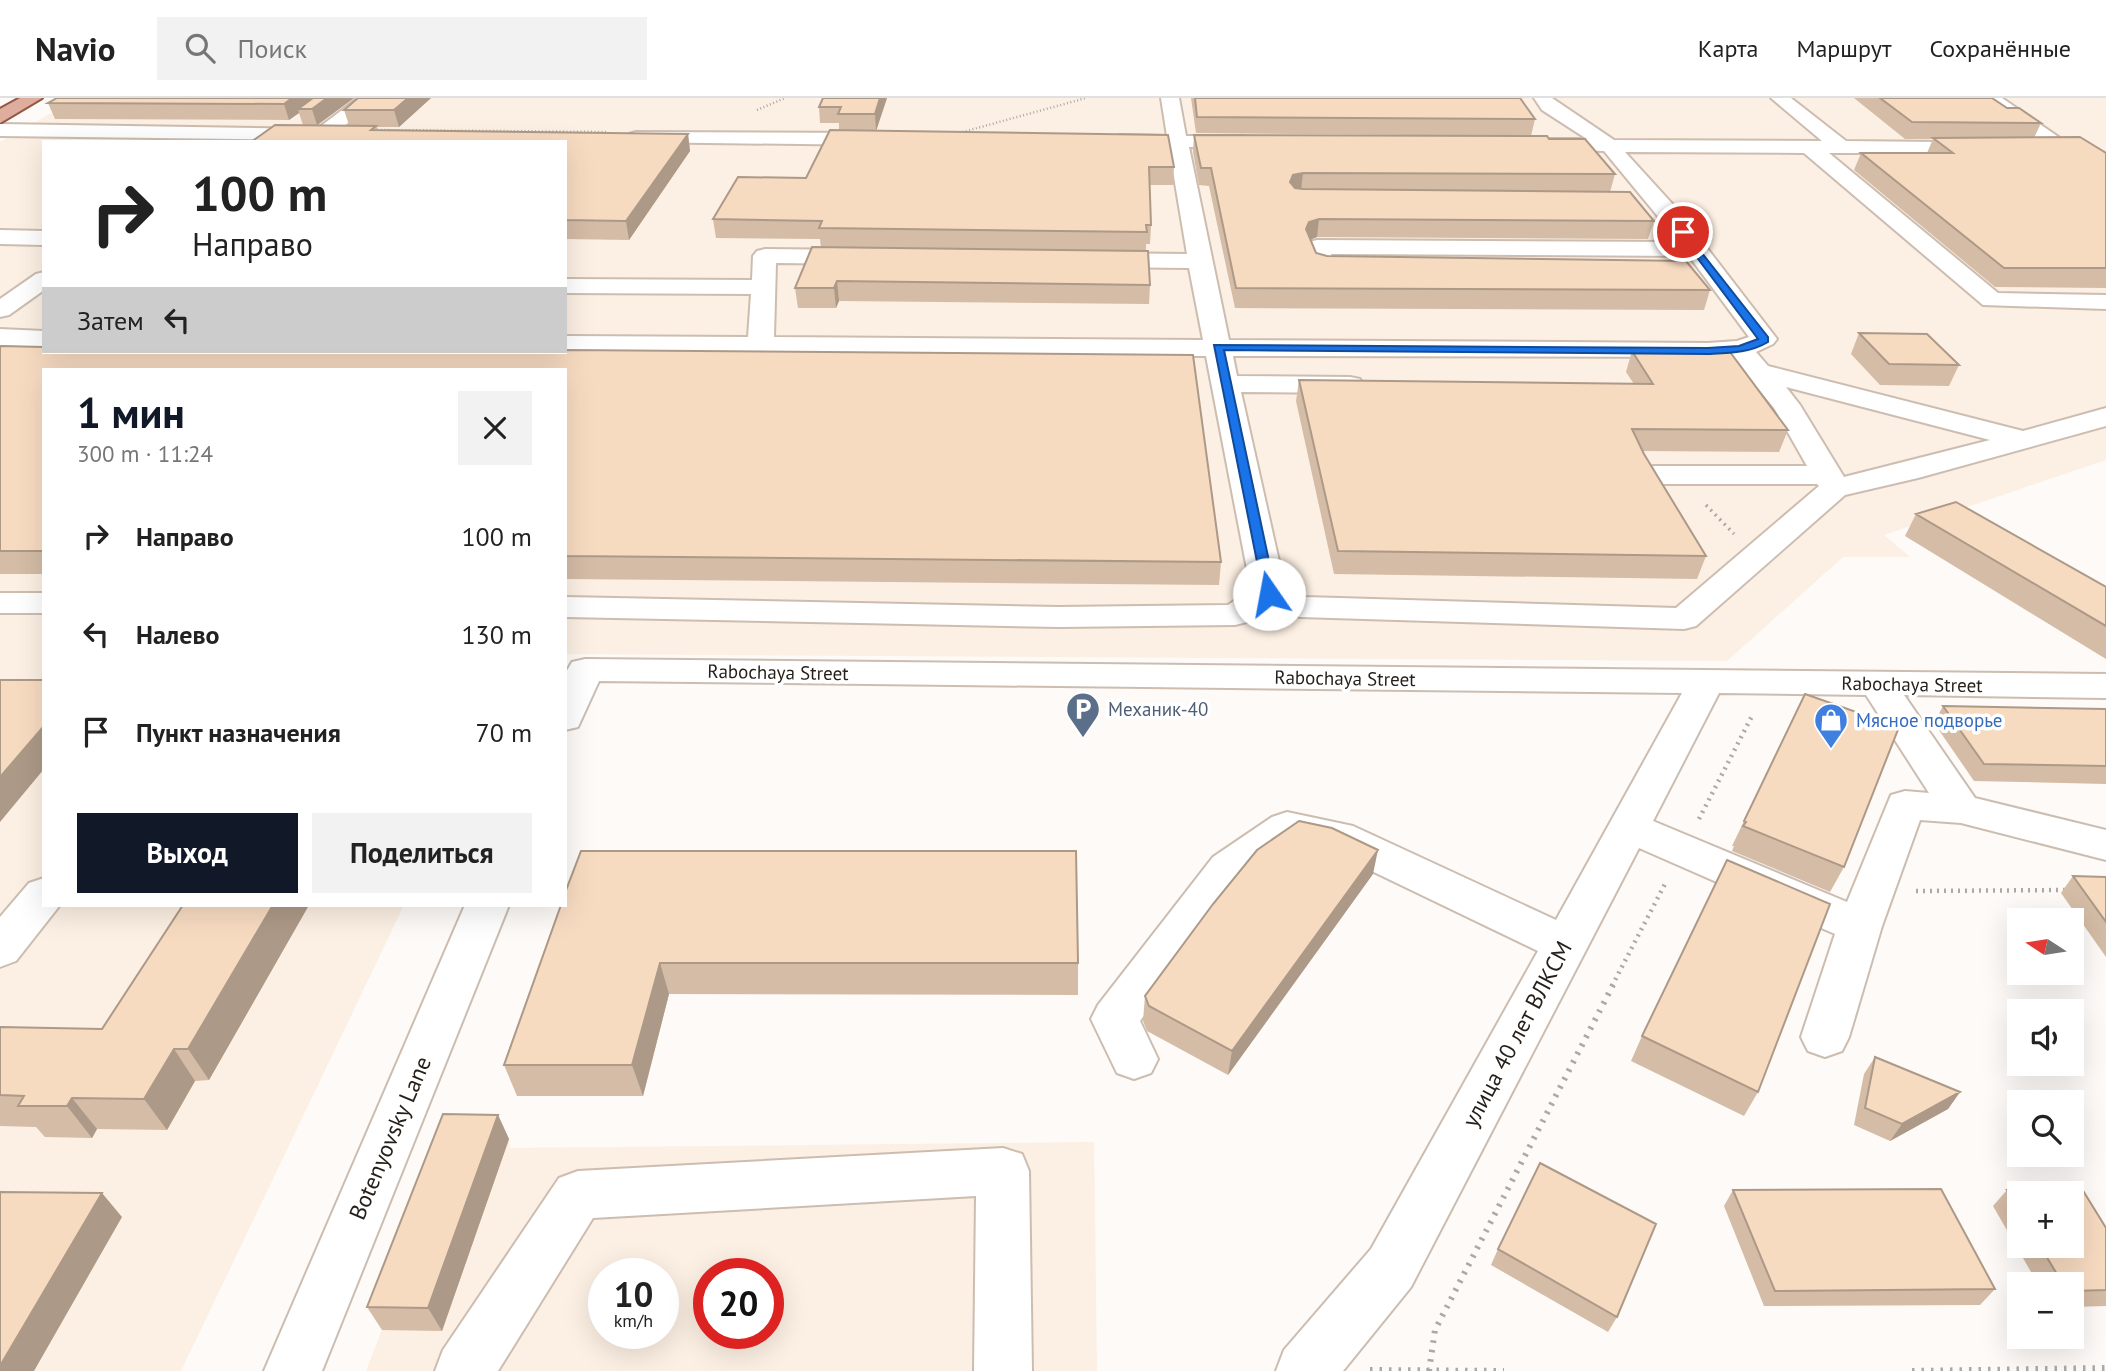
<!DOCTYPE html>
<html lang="ru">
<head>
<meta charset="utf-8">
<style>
  body { margin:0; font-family:"PT Sans",sans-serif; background:#f2f2f2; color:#222; height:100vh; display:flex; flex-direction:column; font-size:26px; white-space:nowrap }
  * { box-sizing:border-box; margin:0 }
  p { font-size:23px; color:#767676 }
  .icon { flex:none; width:38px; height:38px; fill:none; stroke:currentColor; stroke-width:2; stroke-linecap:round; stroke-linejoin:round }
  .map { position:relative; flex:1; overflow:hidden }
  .drawer { position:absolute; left:42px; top:270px; width:525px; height:539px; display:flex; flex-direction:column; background:#fff; border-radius:0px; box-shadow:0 7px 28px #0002 }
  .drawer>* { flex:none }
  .guide { position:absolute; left:42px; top:42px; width:525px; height:214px; border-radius:0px; box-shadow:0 7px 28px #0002; background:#fff; color:#222; overflow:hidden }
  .needle { width:46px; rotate:282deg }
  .fabs { position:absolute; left:2007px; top:810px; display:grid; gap:14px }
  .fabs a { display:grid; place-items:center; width:77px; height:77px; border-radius:0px; background:#fff; box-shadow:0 7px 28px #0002; font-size:35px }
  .speed { position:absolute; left:588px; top:1160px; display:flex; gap:14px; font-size:35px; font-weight:700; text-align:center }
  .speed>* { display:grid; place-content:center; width:91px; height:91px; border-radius:50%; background:#fff; box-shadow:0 7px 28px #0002; line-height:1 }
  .speed small { font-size:18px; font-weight:400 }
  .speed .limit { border:10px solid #d22; background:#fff; color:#111 }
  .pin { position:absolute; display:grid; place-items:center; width:60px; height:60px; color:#fff; margin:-30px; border:4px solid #fff; border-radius:50%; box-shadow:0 2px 7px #0007 }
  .me { position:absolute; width:77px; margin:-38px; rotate:348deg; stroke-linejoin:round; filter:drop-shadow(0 0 5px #0008) }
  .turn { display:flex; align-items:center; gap:24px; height:147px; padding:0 35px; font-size:32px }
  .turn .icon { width:91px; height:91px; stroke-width:2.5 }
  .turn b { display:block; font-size:49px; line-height:60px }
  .then { display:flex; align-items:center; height:66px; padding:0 35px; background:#0003; gap:14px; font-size:26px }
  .round { display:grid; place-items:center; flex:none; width:74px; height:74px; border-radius:0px; background:#f2f2f2 }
  .summary { display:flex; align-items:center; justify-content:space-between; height:119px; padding:0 35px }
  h1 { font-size:42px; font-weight:600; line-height:52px; color:#111827 }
  .action { display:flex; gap:14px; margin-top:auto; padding:14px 35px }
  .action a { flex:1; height:80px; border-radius:0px; background:#111827; color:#fff; font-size:28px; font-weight:600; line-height:80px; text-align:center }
  .action a+a { background:#f2f2f2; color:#222 }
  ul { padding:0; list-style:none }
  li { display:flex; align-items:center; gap:21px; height:98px; padding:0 35px }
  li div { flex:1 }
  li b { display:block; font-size:26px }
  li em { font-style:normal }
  header { display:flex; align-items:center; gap:42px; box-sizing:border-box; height:98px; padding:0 35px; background:#fff; border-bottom:2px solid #e0e0e0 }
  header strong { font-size:33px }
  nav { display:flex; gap:38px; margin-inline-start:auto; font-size:24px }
  .search { width:490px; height:63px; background:#f2f2f2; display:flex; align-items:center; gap:18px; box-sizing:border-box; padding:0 24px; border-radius:0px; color:#767676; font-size:26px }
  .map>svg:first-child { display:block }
  .built { fill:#fcefe3; fill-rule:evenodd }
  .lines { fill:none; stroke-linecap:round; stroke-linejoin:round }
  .minor-casing { stroke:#ccbdb0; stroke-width:4 }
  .major-casing { stroke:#905846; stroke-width:4 }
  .path-far3 { stroke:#ada8a5; stroke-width:2.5; stroke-dasharray:1 2.5; stroke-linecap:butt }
  .path-far2 { stroke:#ada8a5; stroke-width:3.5; stroke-dasharray:2 4.5; stroke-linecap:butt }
  .path-far1 { stroke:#ada8a5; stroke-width:4.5; stroke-dasharray:2 5; stroke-linecap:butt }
  .path { stroke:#ada8a5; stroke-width:6; stroke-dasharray:2.5 7; stroke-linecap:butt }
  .minor { fill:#fff; fill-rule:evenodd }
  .major { fill:#dfad9e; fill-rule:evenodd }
  .wall { fill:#d4bca6; fill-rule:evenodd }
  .shaded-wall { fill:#ad9987 }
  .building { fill:#f7dbc1; stroke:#ad9987; stroke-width:2 }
  .route { fill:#1a73e8; stroke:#114b97; stroke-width:2 }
  .labels { text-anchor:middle; stroke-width:7; stroke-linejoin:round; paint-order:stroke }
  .street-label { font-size:19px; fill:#251f1a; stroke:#fff }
  .service-label { font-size:19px; fill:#4e5e75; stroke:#fff; text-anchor:start }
  .shop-label { font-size:19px; fill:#366cbe; stroke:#fff; text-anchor:start }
  .near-street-label { font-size:23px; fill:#251f1a; stroke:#fff }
</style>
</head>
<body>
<header>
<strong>Navio</strong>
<div class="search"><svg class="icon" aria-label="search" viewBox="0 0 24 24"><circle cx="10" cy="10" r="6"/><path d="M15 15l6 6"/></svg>Поиск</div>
<nav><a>Карта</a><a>Маршрут</a><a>Сохранённые</a></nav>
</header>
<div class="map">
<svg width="2106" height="1273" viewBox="0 0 2106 1273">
  <rect width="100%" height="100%" fill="#fdfaf7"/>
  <path class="built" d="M78,0H2106V362L1884,437L1910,459H1843L1727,563L565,556V271H44V807H404L181,1273H0V44ZM44,44H565V254H44Z
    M456,1041H509L510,1050L1094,1044L1097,1273H366ZM604,1176H663V1236H604ZM709,1176H768V1236H709Z"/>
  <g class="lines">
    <g class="minor-casing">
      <path id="minor" d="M358,0H378L330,40L323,42L0,38V26L317,31Z
        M1161,0H1179L1186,38H1244L1254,44L1244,50L1189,49L1229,242L1708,245L1737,243L1749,239L1689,158L1331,156L1333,161L1369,164L1373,169L1369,174L1361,176L1316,173L1306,149L1309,144L1317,142L1679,144L1604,53L1532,51L1529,47L1532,43L1539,41H1587L1542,12L1534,0H1552L1614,42L1822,43L1771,0H1791L1846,43L2041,45L1981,0H2002L2070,47L2073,51L2070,55H1829L1998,195L2106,197V211L1983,207L1804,55L1625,54L1677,111L1777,241L1773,246L1756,254L1768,268L2023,333L2106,310V328L1918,380L1845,397L1696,528L1684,531L1300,519L1271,509L1247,524L1235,527L1059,529L565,519V499L1059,509L1228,507L1251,492L1206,258L565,254V238L748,239L751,196L565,195V181L752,182L753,158L757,153L765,151L862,152L870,154L874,159L870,164L862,166L776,165L774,239L1203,242L1189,170L1097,169L1089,167L1085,162L1089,157L1097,155L1187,156L1169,49H1119L1109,43L1119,37L1167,38ZM1233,258L1732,259L1774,310L1807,368H1654L1643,371L1639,377L1643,383L1654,386H1817L1819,388L1676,510L1305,499L1285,490L1241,294L1350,295L1360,293L1364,287L1360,281L1350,279L1237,278ZM1786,289L1990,342L1844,379L1800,307Z
        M636,34L876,35L886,41L876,47L629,44L626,40L629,36Z
        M0,132L44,133V147L0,146Z
        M44,174V192L9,217L0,219V201L36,176Z
        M0,231L44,233V249L0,247Z
        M0,495H44V515H0Z
        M585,561L2106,576V600L1904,597L1975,700L2106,732V762L1961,725L1920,722L1882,828L1849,939L1842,953L1825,959L1808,953L1801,939L1835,836L1639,750L1411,1189L1343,1273H1276L1284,1252L1371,1151L1538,853L1328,752L1294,745L1243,781L1140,923L1158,961L1151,975L1134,981L1117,975L1091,921L1098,907L1213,759L1272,719L1287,714L1353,728L1556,822L1682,595L599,583L578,629L565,632V576L572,564ZM1719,595L1866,597L1929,695L1905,693L1891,697L1847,804L1653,723Z
        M44,780V807H60L16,863L0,869V819L29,785Z
        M465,807H509L322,1273H264Z
        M1003,1050L1022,1056L1029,1073L1032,1273H974L976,1098L593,1120L498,1273H435L443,1252L559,1080L578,1073Z"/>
    </g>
    <g class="major-casing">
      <path id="major" d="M20,0H42L0,25V11Z"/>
    </g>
    <path class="path-far3" d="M757,12L785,0
      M374,32L607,34
      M959,35L1086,0"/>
    <path class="path-far2" d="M1706,407L1734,436"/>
    <path class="path-far1" d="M1699,721L1753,616
      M1916,793L2068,792
      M1612,888L1666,784"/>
    <path class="path" d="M1370,1272L1504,1273
      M1429,1273L1435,1232L1613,887
      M1912,1273L2106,1270"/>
    <use href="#minor" class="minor"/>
    <use href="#major" class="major"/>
  </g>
  <path class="wall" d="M57,0H354L318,27H349L344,12L358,0H431L399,29H377L378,32L688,36L690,53L629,142L565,141V44H251L275,27H303L299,15L289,22L55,21L48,5Z
    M823,0H887L876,33L1174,69L1173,87H1150L1151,127L1150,146H1146V153L1150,187L1149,206L839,203L836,210H798L795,190L821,149L820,141L716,140L713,121L806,80L839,32V25H820L819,9Z
    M1191,0H1520L1535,21L1531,38L1196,35Z
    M1854,0H1992L2007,10L2041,25L2034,40L2106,55V190L1995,189L1854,72L1861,55H1927L1933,41H1905Z
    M1194,37L1549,41L1615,76L1610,94L1654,123L1648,141L1317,139L1310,142L1316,155L1327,158L1710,192L1704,212L1235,210L1209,88L1199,87L1193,54Z
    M1859,235L1959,267L1949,288L1880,287L1851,256Z
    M0,248L44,249V254H565V252L1193,257L1221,464L1219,487L565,481V271H44V476H0Z
    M1632,253L1788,332L1779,354L1642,353L1706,458L1697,481L1334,476L1296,303L1299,282L1634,286L1626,274Z
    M1916,416L2106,489V561L1905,438Z
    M1943,608L2106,611V686L1974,683L1934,625Z
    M1744,723L1844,769L1830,794L1732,753L1734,748H1732Z
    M1373,776L1228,977L1147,933L1143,923L1145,898Z
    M2073,778L2106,779V859L2061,795Z
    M183,807H309L209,982L195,983L167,1032L97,1031L92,1040L45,1039L36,1029L0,1028V929L102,931Z
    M561,807L1078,865V897L669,896L643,998H517L504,967Z
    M1642,938L1758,994L1744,1018L1631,963Z
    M1875,959L1960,994L1948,1011L1890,1043L1854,1027L1864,976Z
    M498,1017L509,1041L442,1233L382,1232L367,1209Z
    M2082,1091L2106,1130V1208L2072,1209V1186H2038L1993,1108L2007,1092ZM2020,1096H2072V1148H2020Z
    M1733,1092L1995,1191L1980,1207L1764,1208L1724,1108Z
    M1498,1151L1617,1219L1608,1234L1491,1167Z"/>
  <path class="shaded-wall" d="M292,0H319L298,11L299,15L289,22L284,6Z
    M327,0H354L317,27L312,11Z
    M408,0H431L399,29L394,12Z
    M880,0H887L876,33L875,16Z
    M688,36L690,53L629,142L626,123Z
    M1303,75L1301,92L1291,95L1290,84L1293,77Z
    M1319,121L1317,139L1307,143L1306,131L1309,124Z
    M837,183L839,203L836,210L834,190Z
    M44,628V671L0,724V679Z
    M1378,752L1373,776L1228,977L1232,953Z
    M273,807H309L209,982L188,951Z
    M660,865L669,896L643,998L632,967Z
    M174,951L195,983L167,1032L144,1001Z
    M1960,994L1948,1011L1890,1043L1902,1026Z
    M72,1000L97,1031L92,1040L67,1008Z
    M498,1017L509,1041L442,1233L428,1210Z
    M102,1095L122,1119L34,1273H0V1268Z"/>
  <path class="building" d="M57,0H292L284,6L48,5Z
    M313,0H327L312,11H298Z
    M358,0H408L394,12H344Z
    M823,0H880L875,16H838L841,9H819Z
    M1195,0H1520L1535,21L1197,19Z
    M1880,0H1992L2007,10H2019L2041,25L1912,24Z
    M275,27L376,28L371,32L688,36L626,123L565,122V44H251Z
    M830,32L1168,37L1174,69H1149L1151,127H1146L1147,134L819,130L822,123L713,121L738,79L806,80Z
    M1194,37L1547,38L1549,41H1585L1615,76L1303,75L1293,77L1290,84L1295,90L1303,91L1630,94L1654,123L1319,121L1309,124L1306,131L1316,155L1327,158L1686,163L1710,192L1236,190L1211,70H1201Z
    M2080,39L2106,55V170H2004L1861,55H1953L1933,40Z
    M812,149L1148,153L1150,187L837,183L834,190H795Z
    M1859,235L1927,236L1959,267L1889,266Z
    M0,248L44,249V254H565V252L1193,257L1221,464L565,458V271H44V453H0Z
    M1632,253L1730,254L1788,332L1632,331L1644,356L1706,458L1338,453L1299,282L1653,286Z
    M1956,404L2106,489V528L1916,416Z
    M0,582H44V628L0,679Z
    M1805,596L1899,629L1844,769L1743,728L1746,724L1744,723Z
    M1943,608L2106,611V668L1984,666Z
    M1299,723L1332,730L1378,752L1232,953L1149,908L1145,898L1213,806L1257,752Z
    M581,753H1076L1078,865H660L632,967H504L561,807H565V795Z
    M1727,762L1830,806L1758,994L1642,938Z
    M2073,778L2106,779V824Z
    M183,807H273L188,951H174L144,1001L72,1000L67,1008H18L24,998L0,997V929L102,931Z
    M1875,959L1960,994L1902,1026L1865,1010Z
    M443,1016L498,1017L428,1210L367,1209Z
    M1540,1065L1656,1126L1617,1219L1498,1151Z
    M1941,1091L1995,1191L1775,1193L1733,1092Z
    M2082,1091L2106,1130V1192L2072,1193V1186H2063L2040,1148H2072V1096H2020V1113L2007,1092Z
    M0,1094L102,1095L0,1268Z"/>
  <path class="route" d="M1683,131L1768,239V244C1750,255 1729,255 1708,256L1224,252L1276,496L1274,499H1264L1214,247L1708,250L1739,248L1758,241L1678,134Z"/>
  <defs>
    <g id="parking-pin" transform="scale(1.75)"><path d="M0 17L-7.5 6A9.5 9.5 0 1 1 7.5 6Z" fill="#5c6f8a" stroke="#fff"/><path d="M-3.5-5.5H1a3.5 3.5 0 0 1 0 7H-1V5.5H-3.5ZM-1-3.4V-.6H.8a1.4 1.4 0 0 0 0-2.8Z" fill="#fff"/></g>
    <g id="shop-pin" transform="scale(1.75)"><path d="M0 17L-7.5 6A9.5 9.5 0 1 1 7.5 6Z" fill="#3f7fe0" stroke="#fff"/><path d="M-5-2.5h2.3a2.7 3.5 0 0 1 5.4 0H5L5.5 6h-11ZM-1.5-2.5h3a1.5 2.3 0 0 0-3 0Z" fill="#fff"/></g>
  </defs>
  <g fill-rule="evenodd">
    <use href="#parking-pin" x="1083" y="611"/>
    <use href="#shop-pin" x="1831" y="622"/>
  </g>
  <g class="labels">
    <g class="street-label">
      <text transform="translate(778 574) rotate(1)" y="7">Rabochaya Street</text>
      <text transform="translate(1345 580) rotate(1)" y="7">Rabochaya Street</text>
      <text transform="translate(1912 586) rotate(1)" y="7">Rabochaya Street</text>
    </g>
    <g class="service-label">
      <text x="1108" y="618">Механик-40</text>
    </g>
    <g class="shop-label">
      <text x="1856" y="629">Мясное подворье</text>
    </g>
    <g class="near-street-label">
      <text transform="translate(1517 936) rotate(-62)" y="8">улица 40 лет ВЛКСМ</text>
      <text transform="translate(390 1040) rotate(-67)" y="8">Botenyovsky Lane</text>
    </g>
  </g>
</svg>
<div class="fabs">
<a><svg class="needle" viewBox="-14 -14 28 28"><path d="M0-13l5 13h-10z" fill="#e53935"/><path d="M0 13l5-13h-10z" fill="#767676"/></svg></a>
<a><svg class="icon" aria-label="sound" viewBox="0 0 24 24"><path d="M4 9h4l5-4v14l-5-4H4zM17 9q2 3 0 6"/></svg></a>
<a><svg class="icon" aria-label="search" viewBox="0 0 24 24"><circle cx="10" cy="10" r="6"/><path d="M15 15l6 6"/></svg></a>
<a>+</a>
<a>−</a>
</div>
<div class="speed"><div>10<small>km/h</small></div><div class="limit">20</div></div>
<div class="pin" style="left:1683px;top:134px;background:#d93025"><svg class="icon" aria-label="arrive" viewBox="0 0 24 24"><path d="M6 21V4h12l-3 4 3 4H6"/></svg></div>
<svg class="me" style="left:1269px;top:496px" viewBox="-20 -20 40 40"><circle r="19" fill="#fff"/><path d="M0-13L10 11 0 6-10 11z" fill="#1a73e8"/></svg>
<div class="guide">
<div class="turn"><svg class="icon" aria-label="right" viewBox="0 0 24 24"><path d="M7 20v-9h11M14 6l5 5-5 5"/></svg><div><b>100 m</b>Направо</div></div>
<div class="then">Затем<svg class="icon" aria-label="left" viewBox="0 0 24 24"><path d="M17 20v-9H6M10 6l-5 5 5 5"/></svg></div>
</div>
<section class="drawer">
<div class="summary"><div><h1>1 мин</h1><p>300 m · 11:24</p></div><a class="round"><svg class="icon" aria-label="close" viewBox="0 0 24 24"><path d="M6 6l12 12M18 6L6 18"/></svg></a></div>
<ul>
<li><svg class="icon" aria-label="right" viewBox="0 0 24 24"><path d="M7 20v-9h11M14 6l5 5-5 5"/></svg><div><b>Направо</b></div><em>100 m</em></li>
<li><svg class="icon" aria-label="left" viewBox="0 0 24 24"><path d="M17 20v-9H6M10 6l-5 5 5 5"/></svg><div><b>Налево</b></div><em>130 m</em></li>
<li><svg class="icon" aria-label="arrive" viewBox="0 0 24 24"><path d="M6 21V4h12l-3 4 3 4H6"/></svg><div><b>Пункт назначения</b></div><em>70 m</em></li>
</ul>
<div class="action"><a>Выход</a><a>Поделиться</a></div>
</section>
</div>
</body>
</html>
